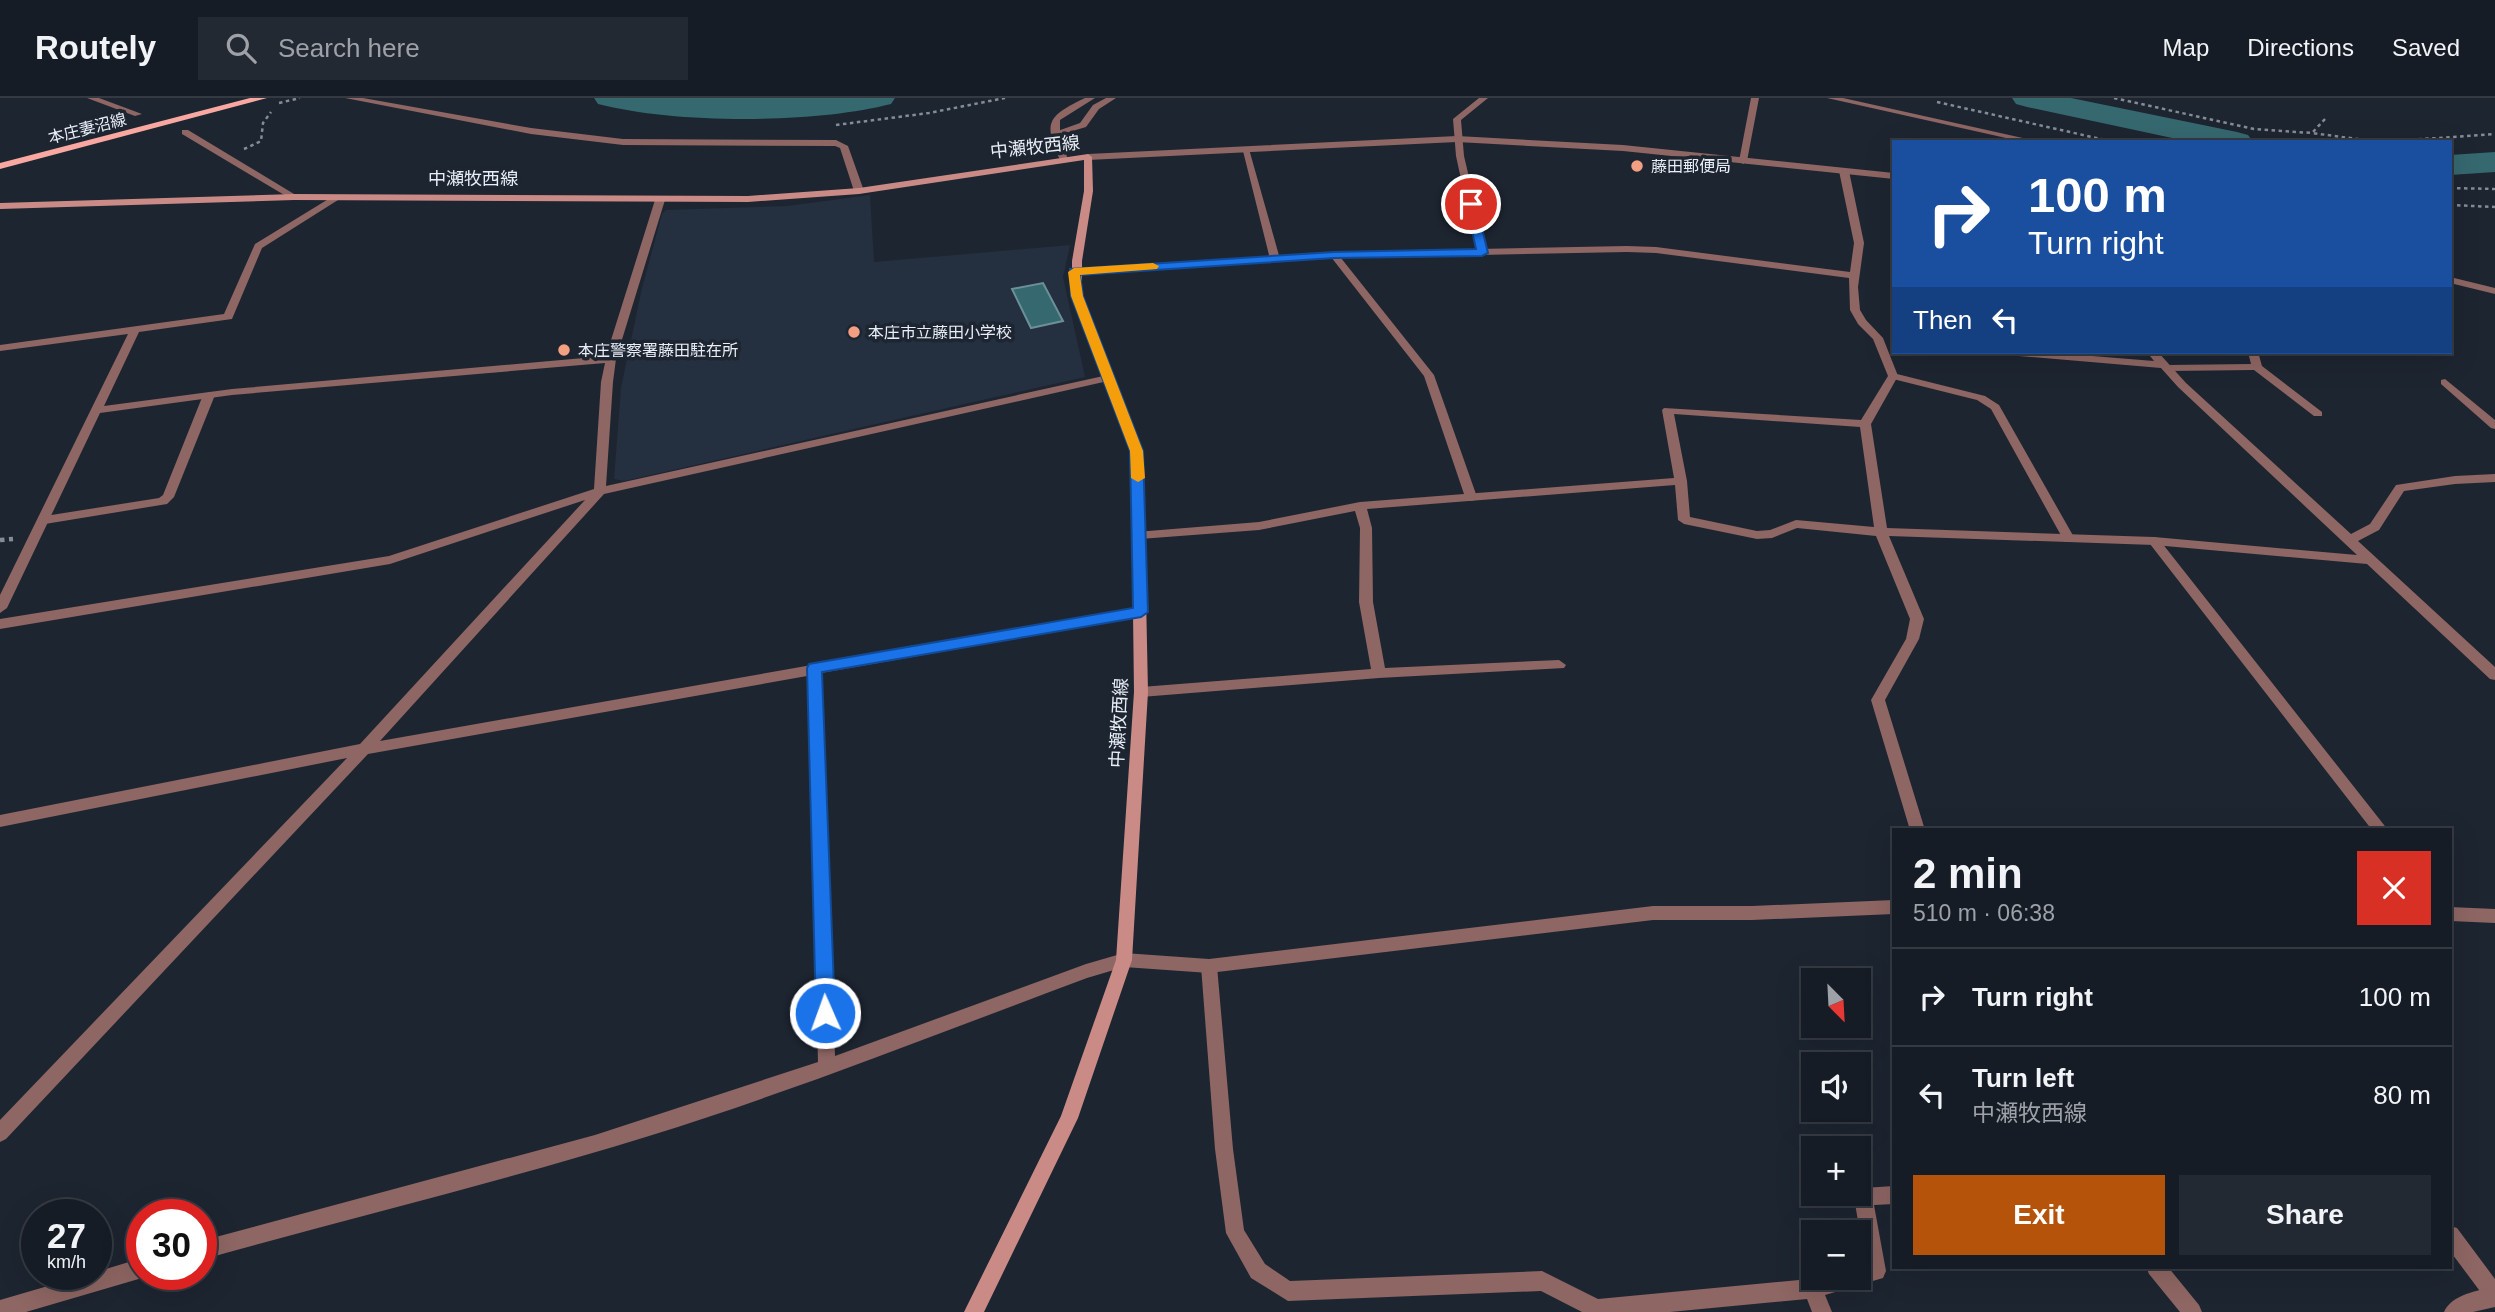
<!DOCTYPE html>
<html lang="en">
<head>
<meta charset="utf-8">
<style>
  body { margin:0; font-family:Arial,"Noto Sans JP",sans-serif; background:#232932; color:#f1f3f6; height:100vh; display:flex; flex-direction:column; font-size:26px; white-space:nowrap }
  * { box-sizing:border-box; margin:0 }
  p { font-size:23px; color:#9ea1a7 }
  .icon { flex:none; width:38px; height:38px; fill:none; stroke:currentColor; stroke-width:2; stroke-linecap:round; stroke-linejoin:round }
  .map { position:relative; flex:1; overflow:hidden }
  .drawer { position:absolute; left:1892px; top:730px; width:560px; height:441px; display:flex; flex-direction:column; background:#161c25; border-radius:0px; box-shadow:0 7px 28px #0002,0 0 0 2px #353a42 }
  .drawer>* { flex:none }
  .hud { position:absolute; left:1892px; top:42px; width:560px; height:214px; border-radius:0px; box-shadow:0 7px 28px #0002,0 0 0 2px #353a42; background:#1a4fa0; color:#fff; overflow:hidden }
  .needle { width:46px; rotate:156deg }
  .controls { position:absolute; left:1801px; top:870px; display:grid; gap:14px }
  .controls a { display:grid; place-items:center; width:70px; height:70px; border-radius:0px; background:#161c25; box-shadow:0 7px 28px #0002,0 0 0 2px #353a42; font-size:35px }
  .speed { position:absolute; left:21px; top:1101px; display:flex; gap:14px; font-size:35px; font-weight:700; text-align:center }
  .speed>* { display:grid; place-content:center; width:91px; height:91px; border-radius:50%; background:#161c25; box-shadow:0 7px 28px #0002,0 0 0 2px #353a42; line-height:1 }
  .speed small { font-size:18px; font-weight:400 }
  .speed .limit { border:10px solid #d22; background:#fff; color:#111 }
  .pin { position:absolute; display:grid; place-items:center; width:60px; height:60px; color:#fff; margin:-30px; border:4px solid #fff; border-radius:50%; box-shadow:0 2px 7px #0007 }
  .me { position:absolute; width:77px; margin:-38px; rotate:358deg; stroke-linejoin:round; filter:drop-shadow(0 0 5px #0008) }
  .turn { display:flex; align-items:center; gap:24px; height:147px; padding:0 21px; font-size:32px }
  .turn .icon { width:91px; height:91px; stroke-width:2.5 }
  .turn b { display:block; font-size:49px; line-height:60px }
  .then { display:flex; align-items:center; height:66px; padding:0 21px; background:#0003; gap:14px; font-size:26px }
  .round { display:grid; place-items:center; flex:none; width:74px; height:74px; border-radius:0px; background:#232932 }
  .overview { display:flex; align-items:center; justify-content:space-between; height:119px; padding:0 21px }
  h1 { font-size:42px; font-weight:600; line-height:52px }
  .button { display:flex; gap:14px; margin-top:auto; padding:14px 21px }
  .button a { flex:1; height:80px; border-radius:0px; background:#b45309; color:#fff; font-size:28px; font-weight:600; line-height:80px; text-align:center }
  .button a+a { background:#232932; color:#f1f3f6 }
  ul { padding:0; list-style:none }
  li { display:flex; align-items:center; gap:21px; height:98px; padding:0 21px; border-top:2px solid #353a42 }
  li div { flex:1 }
  li b { display:block; font-size:26px }
  li em { font-style:normal }
  header { display:flex; align-items:center; gap:42px; box-sizing:border-box; height:98px; padding:0 35px; background:#161c25; border-bottom:2px solid #353a42 }
  header strong { font-size:33px }
  nav { display:flex; gap:38px; margin-inline-start:auto; font-size:24px }
  .search { width:490px; height:63px; background:#232932; display:flex; align-items:center; gap:18px; box-sizing:border-box; padding:0 24px; border-radius:0px; color:#9ea1a7; font-size:26px }
  .map>svg:first-child { display:block }
  .built { fill:#242f40 }
  .water { fill:#36686f; stroke:#6b9098; stroke-width:2 }
  .lines { fill:none; stroke-linecap:round; stroke-linejoin:round }
  .river { fill:#36686f; fill-rule:evenodd }
  .path-far1 { stroke:#868c97; stroke-width:2.5; stroke-dasharray:3.5 3.5; stroke-linecap:butt }
  .path { stroke:#868c97; stroke-width:4.5; stroke-dasharray:4.5 4.5; stroke-linecap:butt }
  .service { fill:#8e6663; fill-rule:evenodd }
  .minor { fill:#8e6663; fill-rule:evenodd }
  .tertiary { fill:#8e6663; fill-rule:evenodd }
  .secondary { fill:#ca8b86; fill-rule:evenodd }
  .primary { fill:#f9a8a1; fill-rule:evenodd }
  .route { fill:#1a73e8; stroke:#114b97; stroke-width:2 }
  .slow { fill:#f59e0b }
  .poi-dot { fill:#f39f82; stroke:#1d2531; stroke-width:2.5 }
  .labels { text-anchor:middle; stroke-width:7; stroke-linejoin:round; paint-order:stroke }
  .far-street-label { font-size:16px; fill:#e8edf6; stroke:#1d2531 }
  .far-poi-label { font-size:16px; fill:#e8edf6; stroke:#1d2531; text-anchor:start }
  .street-label { font-size:18px; fill:#e8edf6; stroke:#1d2531 }
</style>
</head>
<body>
<header>
<strong>Routely</strong>
<div class="search"><svg class="icon" aria-label="search" viewBox="0 0 24 24"><circle cx="10" cy="10" r="6"/><path d="M15 15l6 6"/></svg>Search here</div>
<nav><a>Map</a><a>Directions</a><a>Saved</a></nav>
</header>
<div class="map">
<svg width="2495" height="1214" viewBox="0 0 2495 1214">
  <rect width="100%" height="100%" fill="#1d2531"/>
  <path class="built" d="M870,97L874,164L1070,147L1063,179L1085,279L624,383L614,381L621,290L642,190L662,116L666,112L787,108Z"/>
  <path class="water" d="M1043,185L1063,223L1031,230L1012,191Z"/>
  <g class="lines">
    <path class="river" d="M594,0H895L891,6C813,26 676,26 598,6Z
      M2012,0H2071L2237,34L2248,37L2253,44H2191L2027,9L2016,6Z
      M2495,54V74L2450,77V57Z"/>
    <path class="path-far1" d="M2114,0L2254,31L2312,35
      M1937,4L2114,44
      M279,5L300,0
      M2325,21L2312,35L2380,44L2495,36
      M836,27L929,15L1005,0
      M244,51L261,43L263,25L271,14
      M2450,90L2495,91
      M2450,107L2495,109"/>
    <path class="path" d="M0,442L13,441"/>
    <path class="service" d="M345,0H363L531,30L623,41L836,42L848,48L864,93L859,96L854,93L840,50L835,48L623,47L531,36Z
      M1106,0H1116L1099,11L1086,29L1052,39V35L1080,25L1093,7Z
      M1479,0H1488L1461,22L1464,58L1487,155L1482,158L1477,155L1456,58L1453,21Z
      M1827,0H1843L2041,44H2024Z
      M182,32H188L299,99L291,101L182,36Z
      M1242,49L1249,51L1280,161L1278,163L1270,161Z
      M1331,155H1337L1434,277L1477,399L1475,402L1471,403L1465,399L1424,278L1331,159Z
      M2248,254H2258L2262,268L2322,314V318H2314L2254,272L2167,273L2162,270L2167,267L2251,266Z
      M1893,275L1985,298L1999,307L2075,441L2073,444H2065L2063,441L1991,311L1977,302L1889,280V276Z
      M2445,281L2495,322V331L2491,330L2441,286V282Z
      M209,294L215,297L174,399L167,406L45,426L41,425L39,422L45,418L159,400L163,397L203,297Z
      M2154,439L2158,440L2388,732H2372L2150,446L2148,443Z
      M1209,861L1215,863L1217,868L1233,1051L1244,1132L1265,1166L1290,1183L1542,1173L1598,1201L1820,1180H1858V1168L1865,1166L1854,1099L1855,1096H1858V1092L1863,1090L1894,1088V1106L1874,1107L1886,1173L1883,1180L1825,1197L1832,1214H1812L1807,1201L1670,1214H1582L1541,1193L1288,1203L1251,1180L1226,1135L1215,1051L1201,868L1203,863Z
      M2450,1128L2457,1130L2495,1181V1207L2488,1204L2450,1153Z"/>
    <path class="minor" d="M87,0H99L142,16L135,18Z
      M1085,0H1095L1060,22V36L1068,62L1061,64C1042,24 1048,18 1085,0Z
      M1751,0H1759L1747,63L1743,66L1739,63Z
      M1844,70L1849,73L1864,145L1858,189L1860,212L1866,222L1883,240L1898,278L1871,326L1887,430L2154,439L2357,457L2178,289L2161,270L2007,257L2002,254H2043L2154,263L2147,254H2158L2186,285L2351,436L2370,426L2396,387L2455,378L2495,376V384L2455,386L2404,393L2379,432L2358,443L2495,569V582L2490,581L2367,466L2154,447L1889,438L1924,521L1919,541L1885,602L1925,732H1910L1871,602L1906,541L1910,521L1876,438L1797,430L1772,440L1757,441L1684,426L1678,422L1675,387L1367,411L1372,430L1373,504L1385,570L1559,562L1566,567L1564,570L1379,580L1141,599L1136,598L1134,594L1141,589L1371,571L1359,504L1360,430L1355,413L1259,432L1140,441L1134,437L1136,434L1259,424L1360,404L1674,380L1662,312L1664,310L1861,322L1888,278L1873,241L1858,226L1850,212L1849,180L1656,155L1627,154L1334,160L1074,177L1069,174L1070,172L1334,154L1627,148L1656,149L1850,174L1854,145L1839,73ZM1674,316L1860,329L1874,429L1796,422L1770,432L1757,433L1690,419L1687,383Z
      M335,97L340,100L338,102L262,150L232,221L139,234L104,308L232,291L606,258L655,102L660,99L665,102L616,261L613,284L606,388L1108,277L1113,280L1108,283L604,396L380,643L1141,509L1146,511L1148,514L1141,519L821,575L835,958L1086,866L1124,855L1209,861L1653,808H1752L1894,802V816L1752,822H1653L1209,875L1124,869L1087,880C942,934 797,992 649,1038C501,1084 350,1120 201,1162V1143L595,1037L818,964L807,578L368,656L6,1041L0,1044V1022L347,660L0,729V717L360,646L585,402L390,466L0,531V521L389,458L594,391L601,284L605,265L232,297L100,315L7,510L0,515V497L128,236L0,253V247L224,216L255,146Z
      M2450,809L2495,811V825L2450,823Z
      M142,1160V1176H149L142,1180L26,1214H0V1202L89,1176H96V1174Z
      M2146,1169H2168L2199,1207L2202,1214H2180L2149,1176Z
      M2495,1189V1209L2473,1214H2444C2451,1197 2478,1192 2495,1189Z"/>
    <path class="tertiary" d="M1457,38L1623,47L1894,75V81L1623,53L1457,44L1088,62L1084,59L1088,56Z
      M2450,179L2495,190V196L2450,185Z"/>
    <path class="secondary" d="M1088,56L1092,59L1093,93L1082,163V198L1143,353L1148,594L1132,862L1078,1020L984,1214H964L1061,1018L1116,862L1134,594L1131,353L1072,198V163L1084,93V62L859,96L748,104L294,102L0,111V105L294,96L748,98L859,90Z"/>
    <path class="primary" d="M250,0H267L0,71V65Z"/>
  </g>
  <path class="route" d="M1471,103L1476,106L1488,155L1482,158L1334,160L1080,177L1083,198L1143,353L1148,514L1141,519L822,574L835,915L832,921L825,924L819,921L816,915L807,570L809,566L1133,510L1130,353L1071,198L1070,171L1334,154L1476,151L1466,106Z"/>
  <path class="slow" d="M1153,165L1159,168L1157,171L1080,177L1083,198L1143,353L1145,380L1138,384L1131,380L1130,353L1071,198L1068,174L1074,170Z"/>
  <g class="poi-dot">
    <circle cx="1637" cy="68" r="7"/>
    <circle cx="854" cy="234" r="7"/>
    <circle cx="564" cy="252" r="7"/>
  </g>
  <g class="labels">
    <g class="far-street-label">
      <text transform="translate(87 30) rotate(-14)" y="6">本庄妻沼線</text>
    </g>
    <g class="far-poi-label">
      <text x="1651" y="74">藤田郵便局</text>
      <text x="868" y="240">本庄市立藤田小学校</text>
      <text x="578" y="258">本庄警察署藤田駐在所</text>
    </g>
    <g class="street-label">
      <text transform="translate(1035 49) rotate(-6)" y="6">中瀬牧西線</text>
      <text x="473" y="87">中瀬牧西線</text>
      <text transform="translate(1119 625) rotate(-87)" y="6">中瀬牧西線</text>
    </g>
  </g>
</svg>
<div class="controls">
<a><svg class="needle" viewBox="-14 -14 28 28"><path d="M0-13l5 13h-10z" fill="#e53935"/><path d="M0 13l5-13h-10z" fill="#9ea1a7"/></svg></a>
<a><svg class="icon" aria-label="sound" viewBox="0 0 24 24"><path d="M4 9h4l5-4v14l-5-4H4zM17 9q2 3 0 6"/></svg></a>
<a>+</a>
<a>−</a>
</div>
<div class="speed"><div>27<small>km/h</small></div><div class="limit">30</div></div>
<div class="pin" style="left:1471px;top:106px;background:#d93025"><svg class="icon" aria-label="arrive" viewBox="0 0 24 24"><path d="M6 21V4h12l-3 4 3 4H6"/></svg></div>
<svg class="me" style="left:825px;top:915px" viewBox="-20 -20 40 40"><circle r="17" fill="#1a73e8" stroke="#fff" stroke-width="3"/><path d="M0-11L8 9 0 5-8 9z" fill="#fff"/></svg>
<div class="hud">
<div class="turn"><svg class="icon" aria-label="right" viewBox="0 0 24 24"><path d="M7 20v-9h11M14 6l5 5-5 5"/></svg><div><b>100 m</b>Turn right</div></div>
<div class="then">Then<svg class="icon" aria-label="left" viewBox="0 0 24 24"><path d="M17 20v-9H6M10 6l-5 5 5 5"/></svg></div>
</div>
<section class="drawer">
<div class="overview"><div><h1>2 min</h1><p>510 m · 06:38</p></div><a class="round" style="background:#d93025;color:#fff"><svg class="icon" aria-label="close" viewBox="0 0 24 24"><path d="M6 6l12 12M18 6L6 18"/></svg></a></div>
<ul>
<li><svg class="icon" aria-label="right" viewBox="0 0 24 24"><path d="M7 20v-9h11M14 6l5 5-5 5"/></svg><div><b>Turn right</b></div><em>100 m</em></li>
<li><svg class="icon" aria-label="left" viewBox="0 0 24 24"><path d="M17 20v-9H6M10 6l-5 5 5 5"/></svg><div><b>Turn left</b><p>中瀬牧西線</p></div><em>80 m</em></li>
</ul>
<div class="button"><a>Exit</a><a>Share</a></div>
</section>
</div>
</body>
</html>
